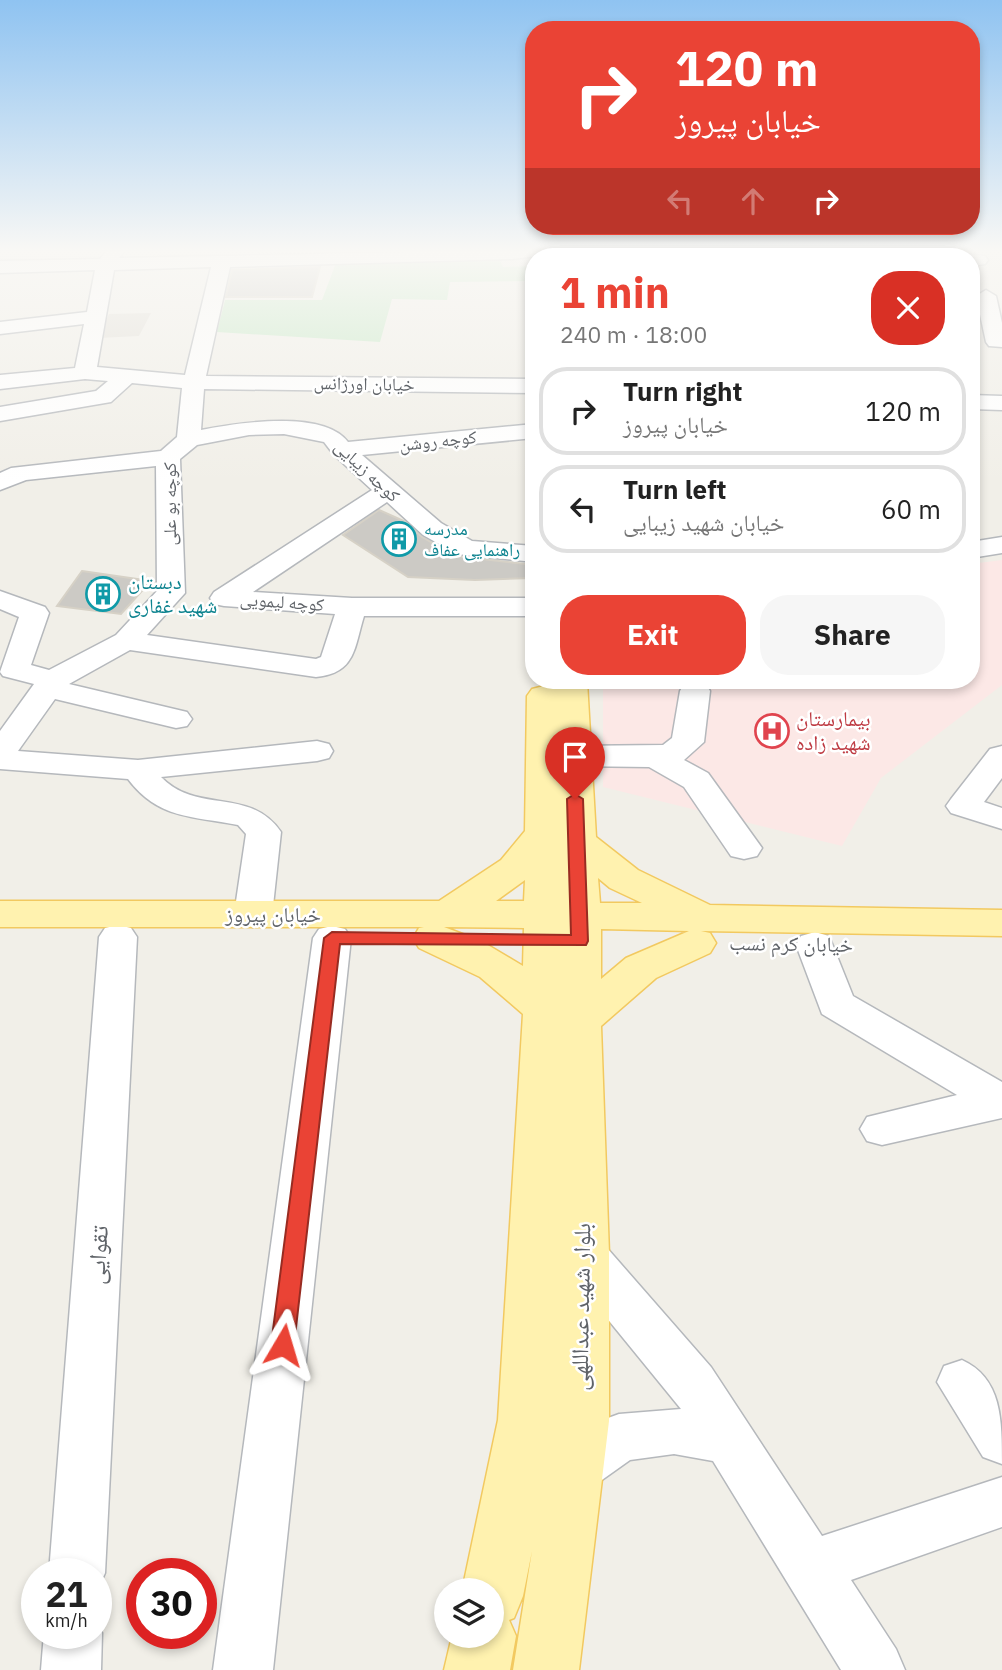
<!DOCTYPE html>
<html lang="en">
<head>
<meta charset="utf-8">
<style>
  body { margin:0; font-family:"IBM Plex Sans","Noto Naskh Arabic",sans-serif; background:#f6f6f6; color:#222; height:100vh; display:flex; flex-direction:column; font-size:26px; white-space:nowrap }
  * { box-sizing:border-box; margin:0 }
  p { font-size:23px; color:#767676 }
  .icon { flex:none; width:38px; height:38px; fill:none; stroke:currentColor; stroke-width:2; stroke-linecap:round; stroke-linejoin:round }
  .map { position:relative; flex:1; overflow:hidden }
  .panel { position:absolute; left:525px; top:248px; width:455px; height:441px; display:flex; flex-direction:column; background:#fff; border-radius:28px; box-shadow:0 4px 10px #0003 }
  .panel>* { flex:none }
  .top-card { position:absolute; left:525px; top:21px; width:455px; height:214px; border-radius:28px; box-shadow:0 4px 10px #0003; background:#ea4335; color:#fff; overflow:hidden }
  .buttons { position:absolute; left:434px; top:1578px; display:grid; gap:14px }
  .buttons a { display:grid; place-items:center; width:70px; height:70px; border-radius:50%; background:#fff; box-shadow:0 4px 10px #0003; font-size:35px }
  .speed { position:absolute; left:21px; top:1558px; display:flex; gap:14px; font-size:35px; font-weight:700; text-align:center }
  .speed>* { display:grid; place-content:center; width:91px; height:91px; border-radius:50%; background:#fff; box-shadow:0 4px 10px #0003; line-height:1 }
  .speed small { font-size:18px; font-weight:400 }
  .speed .limit { border:10px solid #d22; background:#fff; color:#111 }
  .pin { position:absolute; display:grid; place-items:center; width:60px; height:60px; color:#fff; margin:-72px -30px; border-radius:50% 50% 50% 0; rotate:-45deg; box-shadow:0 0 7px #0007 }
  .pin .icon { rotate:45deg }
  .me { position:absolute; width:77px; margin:-38px; rotate:7deg; stroke-linejoin:round; filter:drop-shadow(0 0 5px #0008) }
  .turn { display:flex; align-items:center; gap:24px; height:147px; padding:0 35px; font-size:32px }
  .turn .icon { width:91px; height:91px; stroke-width:2.5 }
  .turn b { display:block; font-size:49px; line-height:60px }
  .lanes { display:flex; align-items:center; height:66px; padding:0 35px; background:#0003; justify-content:center; gap:35px; direction:ltr }
  .lanes .off { opacity:.35 }
  .round { display:grid; place-items:center; flex:none; width:74px; height:74px; border-radius:28px; background:#f6f6f6 }
  .headline { display:flex; align-items:center; justify-content:space-between; height:119px; padding:0 35px }
  h1 { font-size:42px; font-weight:700; line-height:52px; color:#ea4335 }
  .action { display:flex; gap:14px; margin-top:auto; padding:14px 35px }
  .action a { flex:1; height:80px; border-radius:28px; background:#ea4335; color:#fff; font-size:28px; font-weight:700; line-height:80px; text-align:center }
  .action a+a { background:#f6f6f6; color:#222 }
  ul { padding:0; list-style:none }
  li { display:flex; align-items:center; gap:21px; height:88px; margin:0 14px 10px; padding:0 21px; border:4px solid #e0e0e0; border-radius:28px }
  li div { flex:1 }
  li b { display:block; font-size:26px }
  li em { font-style:normal }
  .map>svg:first-child { display:block }
  .education { fill:#e1ded6 }
  .medical { fill:#fce8e6 }
  .green { fill:#c5e8c5 }
  .building { fill:#cccac5; stroke:#d6d1c6; stroke-width:2 }
  .lines { fill:none; stroke-linecap:round; stroke-linejoin:round }
  .minor-casing { stroke:#b5b8bc; stroke-width:3 }
  .major-casing { stroke:#f2c960; stroke-width:3 }
  .minor { fill:#fff; fill-rule:evenodd }
  .major { fill:#fff2af; fill-rule:evenodd }
  .route { fill:#ea4335; stroke:#982c22; stroke-width:2 }
  .labels { text-anchor:middle; stroke-width:5; stroke-linejoin:round; paint-order:stroke }
  .far-street-label { font-size:18px; fill:#5f6368; stroke:#fff }
  .far-culture-label { font-size:18px; fill:#0d838f; stroke:#fff; text-anchor:start }
  .culture-label { font-size:21px; fill:#0d838f; stroke:#fff; text-anchor:start }
  .health-label { font-size:21px; fill:#be3a42; stroke:#fff; text-anchor:start }
  .street-label { font-size:21px; fill:#5f6368; stroke:#fff }
  .near-street-label { font-size:24px; fill:#5f6368; stroke:#fff }
</style>
</head>
<body>
<div class="map">
<svg width="1002" height="1670" viewBox="0 0 1002 1670">
  <rect width="100%" height="100%" fill="#f1efe8"/>
  <path class="education" d="M151,313L139,336L98,338L109,314Z"/>
  <path class="medical" d="M1002,560V685L881,778L842,846L603,787V681H971V564Z"/>
  <path class="green" d="M749,251L752,257H593L592,252Z
    M499,258L503,267L534,266V281L450,282L447,300L392,299L380,342L217,332L225,300H322L336,263Z"/>
  <path class="building" d="M320,267L312,297H226L232,270Z
    M379,510L404,521L422,537L456,556L534,565L531,578L475,580L408,577L343,535Z
    M82,571L151,581L121,614L57,606Z"/>
  <g class="lines">
    <g class="minor-casing">
      <path id="minor" d="M108,249H126L119,258L562,249L553,254L512,259L230,267L206,376L534,379V393L204,389L201,430C238,423 323,409 348,442L534,424V438L362,455L441,523L472,541L534,546V562L457,554L423,535L387,502L253,592L352,598H534V616H364C354,648 356,673 316,677L130,650L69,684L187,712L192,719L187,726L176,728L55,699L18,751L138,760L317,741L329,744L333,751L329,758L317,761L161,777C198,815 249,786 281,832L272,915L266,923L253,927L240,923L234,915L246,834L238,825C192,816 158,819 128,779L0,769V731L34,684L3,676L0,672L19,617L0,609V591L45,607L49,613L31,665L49,670L116,635L157,591L156,466L26,480L0,490V473L11,468L161,451L177,437L182,388L132,383L111,402L0,421V407L96,391L108,381L85,379L0,389V375L75,368L84,324L0,334V322L87,312L95,270L0,273V261L100,259ZM211,267L185,375L97,367L114,270ZM284,434L324,442L334,455L372,490L214,592L210,598L214,604L224,606L335,614L321,657L316,659L147,635L185,593L180,459L197,445L249,435Z
        M801,249H877L882,257L811,256L805,255Z
        M971,254L985,256L988,260L985,264L971,266V257H964Z
        M986,290L996,296L1002,323V347L989,346L986,342L976,296Z
        M971,395L1002,396V410L971,409Z
        M1002,537V553L971,558V542Z
        M695,682L706,684L710,691L704,742L684,760L708,773L762,848L757,856L744,859L731,856L684,787L649,767L572,766L560,763L556,756L560,749L572,746L663,745L672,738L680,691L684,684Z
        M1002,746V778L984,802L1002,808V829L951,813L946,806L951,799L990,749Z
        M118,925L131,928L137,937L105,1573L96,1593V1573H49L99,937L105,928Z
        M332,926L345,929L351,938L273,1670H213L313,938L319,929Z
        M815,932L829,936L853,996L1002,1082V1118L882,1145L867,1141L860,1129L867,1117L957,1095L822,1014L796,945L801,936Z
        M583,1235L600,1240L711,1367L822,1536L1002,1477V1527L851,1580L896,1649L905,1670H841L713,1461L674,1454L630,1460L592,1487L573,1494L554,1487L546,1470L554,1453L600,1421L619,1414L681,1409L566,1268L559,1254L566,1240Z
        M962,1360C1002,1378 1002,1420 1002,1464L983,1457L937,1382L944,1366Z
        M96,1619L102,1633L101,1670H41L44,1633H96Z"/>
    </g>
    <g class="major-casing">
      <path id="major" d="M544,249H564L566,257H546Z
        M553,681H587L596,837L638,870L710,905L1002,910V936L701,931L710,933L716,943L710,953L656,978L601,1026L609,1254V1421L579,1670H513L532,1551L523,1596L514,1618L509,1620L516,1636L510,1670H444L452,1636H492V1591H462L498,1420L523,1014L480,977L419,948L413,938L419,928L424,927H0V901H439L501,860L525,831L527,696L532,689L544,686L553,688ZM598,878L610,888L642,903H600ZM525,880L524,901H496ZM444,927L524,928L523,966L481,941ZM601,929L689,931L626,958L601,979Z"/>
    </g>
    <use href="#minor" class="minor"/>
    <use href="#major" class="major"/>
  </g>
  <linearGradient id="sky" x2="0" y2="1"><stop stop-color="#8fc3f1"/><stop offset="0.52" stop-color="#f9f8f5"/><stop offset="1" stop-color="#f9f8f5" stop-opacity="0"/></linearGradient>
  <rect width="1002" height="483" fill="url(#sky)"/>
  <path class="route" d="M575,794L583,799L588,941L586,945L340,944L294,1345L291,1352L283,1354L275,1352L271,1345L324,938L332,932L571,935L567,799Z"/>
  <defs>
    <g id="building-ring" transform="scale(1.75)"><circle r="9.5" fill="#fff" stroke="#0f9aa8" stroke-width="1.5"/><path d="M-4-6H4V6H1V3H-1V6H-4ZM-2.5-4.3h1.7v1.8h-1.7ZM.8-4.3h1.7v1.8H.8ZM-2.5-1h1.7V.8h-1.7ZM.8-1h1.7V.8H.8Z" fill="#0f9aa8"/></g>
    <g id="hospital-ring" transform="scale(1.75)"><circle r="9.5" fill="#fff" stroke="#e0444e" stroke-width="1.5"/><path d="M-5-5h3v3.5h4V-5h3V5h-3V1.5h-4V5h-3Z" fill="#e0444e"/></g>
  </defs>
  <g fill-rule="evenodd">
    <use href="#building-ring" x="399" y="539"/>
    <use href="#building-ring" x="103" y="594"/>
    <use href="#hospital-ring" x="772" y="731"/>
  </g>
  <g class="labels">
    <g class="far-street-label">
      <text transform="translate(364 384) rotate(1)" y="6">خیابان اورژانس</text>
      <text transform="translate(438 441) rotate(-6)" y="6">کوچه روشن</text>
      <text transform="translate(367 471) rotate(43)" y="6">کوچه زیبایی</text>
      <text transform="translate(170 504) rotate(-90)" y="6">کوچه بو علی</text>
      <text transform="translate(282 602) rotate(4)" y="6">کوچه لیمویی</text>
    </g>
    <g class="far-culture-label">
      <text x="424" y="535">مدرسه<tspan x="424" dy="21">راهنمایی عفاف</tspan></text>
    </g>
    <g class="culture-label">
      <text x="128" y="589">دبستان<tspan x="128" dy="24">شهید غفاری</tspan></text>
    </g>
    <g class="health-label">
      <text x="796" y="726">بیمارستان<tspan x="796" dy="24">شهید زاده</tspan></text>
    </g>
    <g class="street-label">
      <text x="273" y="922">خیابان پیروز</text>
      <text transform="translate(791 944) rotate(1)" y="7">خیابان کرم نسب</text>
    </g>
    <g class="near-street-label">
      <text transform="translate(98 1255) rotate(-86)" y="8">تقوایی</text>
      <text transform="translate(581 1307) rotate(-89)" y="8">بلوار شهید عبداللهی</text>
    </g>
  </g>
</svg>
<div class="buttons">
<a><svg class="icon" aria-label="layers" viewBox="0 0 24 24"><path d="M12 4l9 5-9 5-9-5zM3 14l9 5 9-5"/></svg></a>
</div>
<div class="speed"><div>21<small>km/h</small></div><div class="limit">30</div></div>
<div class="pin" style="left:575px;top:799px;background:#d93025"><svg class="icon" aria-label="arrive" viewBox="0 0 24 24"><path d="M6 21V4h12l-3 4 3 4H6"/></svg></div>
<svg class="me" style="left:283px;top:1345px" viewBox="-20 -20 40 40"><path d="M0-17L14 15 0 8-14 15z" fill="#ea4335" stroke="#fff" stroke-width="4"/></svg>
<div class="top-card">
<div class="turn"><svg class="icon" aria-label="right" viewBox="0 0 24 24"><path d="M7 20v-9h11M14 6l5 5-5 5"/></svg><div><b>120 m</b>خیابان پیروز</div></div>
<div class="lanes"><svg class="icon off" aria-label="left" viewBox="0 0 24 24"><path d="M17 20v-9H6M10 6l-5 5 5 5"/></svg><svg class="icon off" aria-label="ahead" viewBox="0 0 24 24"><path d="M12 20V5M6 11l6-6 6 6"/></svg><svg class="icon" aria-label="right" viewBox="0 0 24 24"><path d="M7 20v-9h11M14 6l5 5-5 5"/></svg></div>
</div>
<section class="panel">
<div class="headline"><div><h1>1 min</h1><p>240 m · 18:00</p></div><a class="round" style="background:#d93025;color:#fff"><svg class="icon" aria-label="close" viewBox="0 0 24 24"><path d="M6 6l12 12M18 6L6 18"/></svg></a></div>
<ul>
<li><svg class="icon" aria-label="right" viewBox="0 0 24 24"><path d="M7 20v-9h11M14 6l5 5-5 5"/></svg><div><b>Turn right</b><p>خیابان پیروز</p></div><em>120 m</em></li>
<li><svg class="icon" aria-label="left" viewBox="0 0 24 24"><path d="M17 20v-9H6M10 6l-5 5 5 5"/></svg><div><b>Turn left</b><p>خیابان شهید زیبایی</p></div><em>60 m</em></li>
</ul>
<div class="action"><a>Exit</a><a>Share</a></div>
</section>
</div>
</body>
</html>
